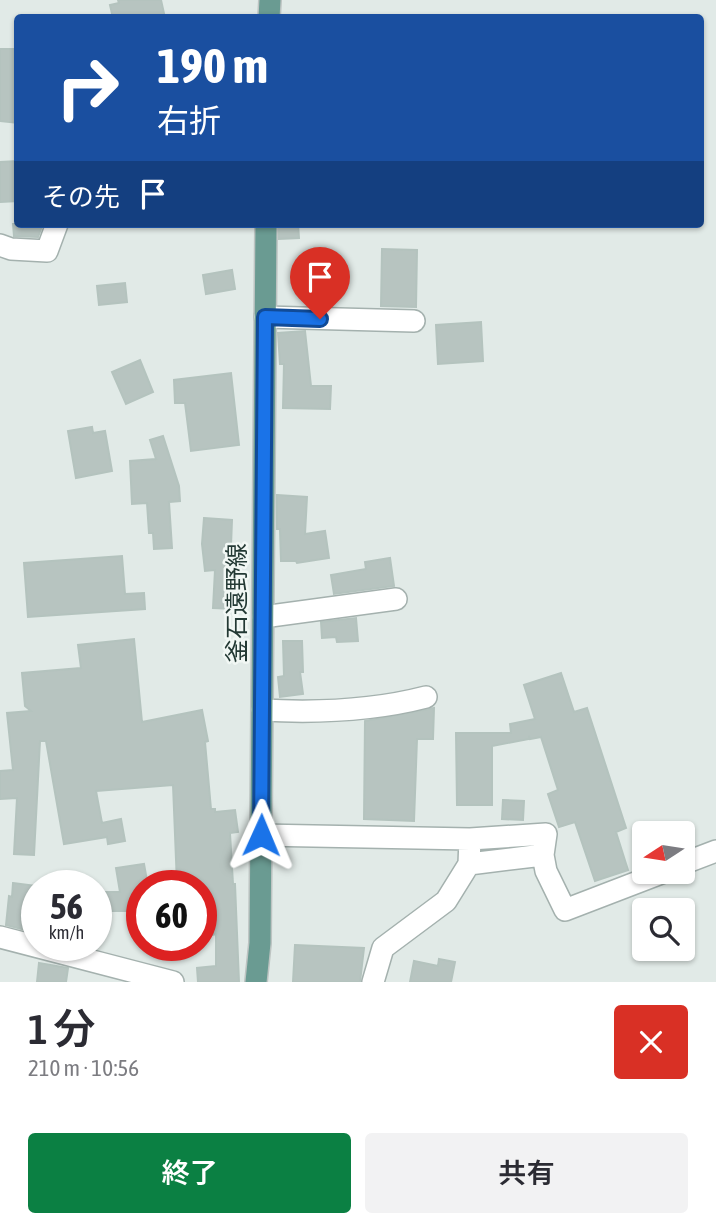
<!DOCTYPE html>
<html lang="ja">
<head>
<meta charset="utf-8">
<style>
  body { margin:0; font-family:"Asap Condensed","Noto Sans JP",sans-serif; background:#f2f2f3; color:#2b2b33; height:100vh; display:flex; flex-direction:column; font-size:26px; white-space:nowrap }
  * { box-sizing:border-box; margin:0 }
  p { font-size:23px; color:#7c7c81 }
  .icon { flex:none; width:38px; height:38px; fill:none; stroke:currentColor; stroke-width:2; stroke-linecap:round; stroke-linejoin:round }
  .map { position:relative; height:982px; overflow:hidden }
  .details { display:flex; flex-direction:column; background:#fff; flex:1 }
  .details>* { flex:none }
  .banner { position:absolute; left:14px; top:14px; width:690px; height:214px; border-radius:7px; box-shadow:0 2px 5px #0004; background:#1a4fa0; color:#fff; overflow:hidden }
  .needle { width:46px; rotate:258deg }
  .tools { position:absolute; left:632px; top:821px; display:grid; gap:14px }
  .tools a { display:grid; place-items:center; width:63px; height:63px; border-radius:7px; background:#fff; box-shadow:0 2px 5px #0004; font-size:35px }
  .speed { position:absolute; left:21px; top:870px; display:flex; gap:14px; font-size:35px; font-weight:700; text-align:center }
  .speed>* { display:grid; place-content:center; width:91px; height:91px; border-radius:50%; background:#fff; box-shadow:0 2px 5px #0004; line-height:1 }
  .speed small { font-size:18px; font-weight:400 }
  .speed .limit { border:10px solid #d22; background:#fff; color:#111 }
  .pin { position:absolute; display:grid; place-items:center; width:60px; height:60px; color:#fff; margin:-72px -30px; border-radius:50% 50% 50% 0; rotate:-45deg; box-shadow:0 0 7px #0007 }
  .pin .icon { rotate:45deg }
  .me { position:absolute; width:77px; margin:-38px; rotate:1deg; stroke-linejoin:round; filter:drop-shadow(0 0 5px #0008) }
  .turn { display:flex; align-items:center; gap:24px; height:147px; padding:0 28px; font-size:32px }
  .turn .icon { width:91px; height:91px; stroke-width:2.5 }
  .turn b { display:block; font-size:49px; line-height:60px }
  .then { display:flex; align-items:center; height:66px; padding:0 28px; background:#0003; gap:14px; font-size:26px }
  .round { display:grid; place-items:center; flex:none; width:74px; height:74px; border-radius:7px; background:#f2f2f3 }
  .overview { display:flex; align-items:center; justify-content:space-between; height:119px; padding:0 28px }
  h1 { font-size:42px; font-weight:600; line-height:52px }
  .cta { display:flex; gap:14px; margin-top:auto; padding:14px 28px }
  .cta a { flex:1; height:80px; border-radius:7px; background:#0b8043; color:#fff; font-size:28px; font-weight:600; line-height:80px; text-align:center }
  .cta a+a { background:#f2f2f3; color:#2b2b33 }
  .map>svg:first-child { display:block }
  .building { fill:#b7c4c0; stroke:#b4c3be; stroke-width:2 }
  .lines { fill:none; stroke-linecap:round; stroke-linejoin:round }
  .minor-casing { stroke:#a4b1ae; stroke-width:24 }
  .primary-casing { stroke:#bdc4c2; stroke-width:24 }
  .minor { stroke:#fff; stroke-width:21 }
  .primary { stroke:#6a9b92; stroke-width:21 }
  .route-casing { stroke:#114b97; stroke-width:18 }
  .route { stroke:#1a73e8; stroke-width:12 }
  .labels { text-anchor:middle; stroke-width:5; stroke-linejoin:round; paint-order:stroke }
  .street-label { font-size:24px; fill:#233934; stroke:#f1f7f4 }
</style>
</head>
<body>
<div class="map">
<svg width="716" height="982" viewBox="0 0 716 982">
  <rect width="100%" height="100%" fill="#e1eae7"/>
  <path class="building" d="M118,0H161L165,18H113L110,5L119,3Z
    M0,49H18V123L0,121Z
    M18,161V201L0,202V162Z
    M13,224H42V226L38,237L14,236Z
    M279,224H298L299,238L279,239Z
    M382,249L417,250L416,307L381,306Z
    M232,270L235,289L206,294L203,275Z
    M125,283L127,302L99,305L97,286Z
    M481,322L483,361L438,364L436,325Z
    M305,331L311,386H331L330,409L283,408L284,364H280L278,333Z
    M140,360L153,392L126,404L112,372Z
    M231,373L239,445L191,451L185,403H175L174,380Z
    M92,427L93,433L105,431L112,471L76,478L68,431Z
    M163,436L179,486L180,501L169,502L172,548L154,549L153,533H149L147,503L132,504L130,461L156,459L150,440Z
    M277,495L307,497L305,534L325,531L329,558L297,563L296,561H281L280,529H277Z
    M204,518L232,520L231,546H237L239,565H237L235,609L213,608L215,570L205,571L202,544Z
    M122,556L125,594L144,593L145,609L28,617L24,563Z
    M390,558L394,586L334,594L331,575L366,569L365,562Z
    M356,618L358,641L337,642L336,637L322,638L321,622Z
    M134,639L142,722L202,710L208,741L205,742L211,809H215V812L235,810L238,832L230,833L233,884H235L239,982H198L197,968L216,966V934L212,935L211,910L201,911V882L177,884L173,785L96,791L102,823L121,819L125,841L108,844L107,837L64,844L46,741H40L34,855L14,854L17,798L0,799V771L13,770L7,713L31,711L25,706L22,673L81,668L78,645Z
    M283,641H302L303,672H300L303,694L280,697L278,677L284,676Z
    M561,673L574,712L587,708L626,828L616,832L628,870L595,881L575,822L559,827L548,794L558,790L541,737L530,739L529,736V739L492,746V805H457L456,733H511L510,724L535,719L524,685Z
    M434,708L433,739H417L414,821L364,819L365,721Z
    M503,800L524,801L523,820L502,819Z
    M144,864L148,886L135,889V911H106V892H120L116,868Z
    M13,883L37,886L34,915L37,916V933L6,925L9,896L12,897Z
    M295,945L364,948L360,982H293Z
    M439,959L455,962L451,982H410L414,961L438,966Z
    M39,963L68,968L66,982H37Z"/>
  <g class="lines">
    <g class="minor-casing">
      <path id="minor" d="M0,245L11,249L47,251L57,224
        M265,317L414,321
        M263,617L396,599
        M262,710C317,713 372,711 426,697
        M261,835L470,839L469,864
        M470,839L546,834L543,855
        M682,864L716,851
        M0,937L173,982
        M373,982L383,948L446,901L469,864L543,855L546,871L565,910L664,872"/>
    </g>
    <g class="primary-casing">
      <path id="primary" d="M269,18L270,0
        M256,982L260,943L266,224"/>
    </g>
    <use href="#minor" class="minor"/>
    <use href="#primary" class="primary"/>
  </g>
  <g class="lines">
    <g class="route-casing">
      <path id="route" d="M261,835L265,317L320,319"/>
    </g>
    <use href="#route" class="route"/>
  </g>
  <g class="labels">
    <g class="street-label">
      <text transform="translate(237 603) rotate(-90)" y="8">釜石遠野線</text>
    </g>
  </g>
</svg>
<div class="tools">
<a><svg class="needle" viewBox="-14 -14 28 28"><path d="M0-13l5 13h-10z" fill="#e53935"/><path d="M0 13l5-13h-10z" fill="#7c7c81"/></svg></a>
<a><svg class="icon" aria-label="search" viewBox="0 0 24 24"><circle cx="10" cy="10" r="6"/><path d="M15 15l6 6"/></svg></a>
</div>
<div class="speed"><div>56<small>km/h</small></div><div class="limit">60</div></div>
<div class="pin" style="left:320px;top:319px;background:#d93025"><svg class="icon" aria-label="arrive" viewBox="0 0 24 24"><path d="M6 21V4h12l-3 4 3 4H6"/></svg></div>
<svg class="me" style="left:261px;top:835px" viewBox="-20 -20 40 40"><path d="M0-17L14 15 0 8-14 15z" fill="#1a73e8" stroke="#fff" stroke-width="4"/></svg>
<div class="banner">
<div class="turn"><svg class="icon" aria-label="right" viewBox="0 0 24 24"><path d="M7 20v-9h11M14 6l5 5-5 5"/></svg><div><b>190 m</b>右折</div></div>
<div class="then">その先<svg class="icon" aria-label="arrive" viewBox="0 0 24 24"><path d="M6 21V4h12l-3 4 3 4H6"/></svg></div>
</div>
</div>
<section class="details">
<div class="overview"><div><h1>1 分</h1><p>210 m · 10:56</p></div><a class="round" style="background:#d93025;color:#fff"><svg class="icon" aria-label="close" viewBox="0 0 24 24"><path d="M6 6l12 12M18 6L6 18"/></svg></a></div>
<div class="cta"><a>終了</a><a>共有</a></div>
</section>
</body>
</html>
